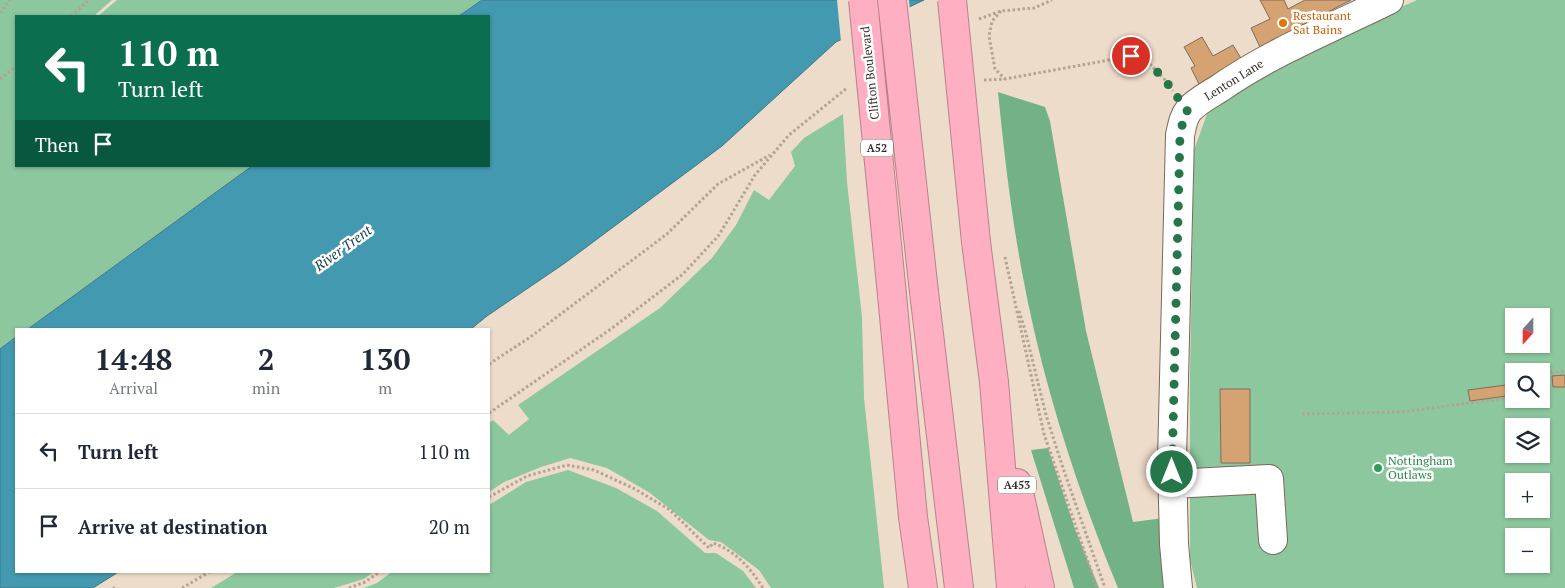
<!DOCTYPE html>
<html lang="en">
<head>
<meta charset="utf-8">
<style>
  body { margin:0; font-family:"PT Serif",serif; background:#f6f6f7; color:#1f2937; height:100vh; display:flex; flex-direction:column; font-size:19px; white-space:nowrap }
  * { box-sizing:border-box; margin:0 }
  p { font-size:16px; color:#747a83 }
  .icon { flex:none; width:28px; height:28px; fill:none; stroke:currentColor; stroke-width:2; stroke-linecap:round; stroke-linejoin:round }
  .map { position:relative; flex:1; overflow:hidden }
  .details { position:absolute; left:15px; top:328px; width:475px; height:245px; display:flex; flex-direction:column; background:#fff; border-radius:0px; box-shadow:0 1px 4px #0004 }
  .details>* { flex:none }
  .top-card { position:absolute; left:15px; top:15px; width:475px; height:152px; border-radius:0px; box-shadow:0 1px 4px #0004; background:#0b6e4f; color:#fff; overflow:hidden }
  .needle { width:32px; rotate:201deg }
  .fabs { position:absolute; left:1505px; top:308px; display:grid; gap:10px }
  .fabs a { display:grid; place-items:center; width:45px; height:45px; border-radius:0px; background:#fff; box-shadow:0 1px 4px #0004; font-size:25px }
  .pin { position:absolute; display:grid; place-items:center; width:42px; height:42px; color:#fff; margin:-21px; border:2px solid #fff; border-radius:50%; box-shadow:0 1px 5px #0007 }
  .me { position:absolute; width:55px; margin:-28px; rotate:0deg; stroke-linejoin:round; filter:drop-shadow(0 0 4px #0008) }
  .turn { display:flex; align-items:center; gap:18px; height:105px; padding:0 20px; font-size:22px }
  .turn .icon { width:65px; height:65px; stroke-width:2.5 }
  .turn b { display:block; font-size:35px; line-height:42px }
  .then { display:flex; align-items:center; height:48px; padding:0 20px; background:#0003; gap:10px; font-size:19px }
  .eta { display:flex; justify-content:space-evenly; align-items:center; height:85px; text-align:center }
  .eta b { font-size:30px; font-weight:600; line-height:35px }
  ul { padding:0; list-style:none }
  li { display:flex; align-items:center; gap:15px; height:75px; padding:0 20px; border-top:1px solid #e0e1e3 }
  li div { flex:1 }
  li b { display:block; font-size:19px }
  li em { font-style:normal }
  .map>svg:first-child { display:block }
  .green { fill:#8cc79e; fill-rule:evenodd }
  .forest { fill:#73b187 }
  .water { fill:#4399b0; stroke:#3e7987 }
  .pier { fill:#eedcca }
  .building { fill:#d5a371; stroke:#7e6d5d }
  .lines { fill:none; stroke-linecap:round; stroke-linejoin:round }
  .minor-casing { stroke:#796a59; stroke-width:30 }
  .highway-casing { stroke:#b7828b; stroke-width:30 }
  .path { stroke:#b2a395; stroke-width:3; stroke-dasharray:2.5 2.5; stroke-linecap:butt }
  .minor { stroke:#fff; stroke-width:28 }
  .highway { stroke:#feafc1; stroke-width:28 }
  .highway-bridge-casing { stroke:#b7828b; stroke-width:30; stroke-linecap:butt }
  .highway-bridge { stroke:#feafc1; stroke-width:28 }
  .route { stroke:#257749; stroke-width:9; stroke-dasharray:0 16.2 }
  .food-dot { fill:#e8710a; stroke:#fff; stroke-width:2 }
  .leisure-dot { fill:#2e9e5b; stroke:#fff; stroke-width:2 }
  .labels { text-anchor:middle; stroke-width:5; stroke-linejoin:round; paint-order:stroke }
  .shield { fill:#fff; stroke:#716c67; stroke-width:1 }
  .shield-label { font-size:11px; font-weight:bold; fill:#342d26 }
  .food-label { font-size:12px; fill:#c56008; stroke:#fff; text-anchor:start }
  .street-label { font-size:12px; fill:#342d26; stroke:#fff }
  .leisure-label { font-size:12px; fill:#27864d; stroke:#fff; text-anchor:start }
  .water-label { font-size:14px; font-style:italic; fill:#19404b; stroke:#fff }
</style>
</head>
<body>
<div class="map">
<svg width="1565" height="588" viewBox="0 0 1565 588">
  <rect width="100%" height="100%" fill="#eedcca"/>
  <path class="green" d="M0,0H112L94,16H16V166H252L28,329H16V337L0,349Z
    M117,0H482L459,16H98Z
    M1417,0H1565V588H1197L1190,559V373L1194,150L1210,106L1379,17ZM1514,316H1541V344H1514ZM1514,371H1541V399H1514ZM1514,426H1541V454H1514ZM1514,481H1541V509H1514ZM1514,536H1541V564H1514Z
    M843,114L847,182L862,317L864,398L884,588H771L759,570L721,542L709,540L650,493L607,468L570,458L541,467L504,482L489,492V423L493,420L509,435L529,419L518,405L660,308L712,258L736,225L754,190L769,200L795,166L791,152L804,138Z
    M568,470L616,488L657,511L705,553H716L743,571L756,588H364L377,583L393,571H489V505L526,482Z
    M239,571H375L364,579L334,588H211Z"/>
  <path class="forest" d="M998,92L1045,107L1050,121L1086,331L1133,522L1164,518L1172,588H1118C1076,486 1042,381 1022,272C1011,213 1004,152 998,92Z
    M1048,448L1075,529L1099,588H1074L1031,450Z"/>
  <path class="water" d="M482,0H924L836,42L722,146L565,263L487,316L471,329H28L252,166H489V16H459Z
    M16,337V571H120L93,588H0V349Z"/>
  <path class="pier" d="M837,0H909L910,11L841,42Z"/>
  <path class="building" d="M1260,0H1284L1288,9L1305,0H1351L1260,47L1251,28L1270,19Z
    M1202,37L1213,56L1233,45L1242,60L1199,84L1191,68L1195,66L1184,47Z
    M1565,375V387H1553L1552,376Z
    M1514,384V395L1470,401L1468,390Z
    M1220,389H1250V463H1221Z"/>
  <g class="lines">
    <g class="minor-casing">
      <path id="minor" d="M1172,484L1269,479L1273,540
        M1178,588L1174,544L1172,460L1180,135C1182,127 1183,117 1189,110C1197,101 1209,95 1220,88C1270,53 1334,27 1389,0"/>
    </g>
    <g class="highway-casing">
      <path id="highway" d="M976,242L994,382L1011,588
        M924,292L959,588
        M892,295L913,517L923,588
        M1017,483L1040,588"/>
    </g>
    <path class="path" d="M1001,11L992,21L989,36L995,69L1005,79
      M0,13L10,0
      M71,16L89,0
      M979,19L1001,11L1034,8L1052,0
      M0,79L16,66
      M984,80L1005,79L1131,56L1146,60L1165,80L1173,91
      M1005,257L1044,434L1097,588
      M1019,311L1025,330L1046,415L1063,468L1105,588
      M489,364L529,338L667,234L718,184L770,155
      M1541,387L1547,385V377L1551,373L1565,371
      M489,413L611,329L683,274L719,235L755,175L789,135L847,88
      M1302,414L1402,412L1514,397
      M489,497L527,476L567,465L594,470L635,489L670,510L709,548L713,543C736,551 751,569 763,588
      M113,587L114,588
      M182,588L211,571
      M349,588L365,582L381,571"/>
    <use href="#minor" class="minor"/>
    <use href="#highway" class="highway"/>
    <g class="highway-bridge-casing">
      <path id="highway-bridge" d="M863,0L892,295
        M892,0L924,292
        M952,0L976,242"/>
    </g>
    <use href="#highway-bridge" class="highway-bridge"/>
  </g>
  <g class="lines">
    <path class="route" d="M1131,56L1146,60L1165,80L1188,112L1183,121L1180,135L1172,472"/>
  </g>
  <circle class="food-dot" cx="1283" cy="23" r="5"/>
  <circle class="leisure-dot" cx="1378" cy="468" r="5"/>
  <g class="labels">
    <g class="shield">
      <rect x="861" y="139.5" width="32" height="17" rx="4"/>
      <rect x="998" y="476.5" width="38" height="17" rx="4"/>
    </g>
    <g class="shield-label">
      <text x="877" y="152">A52</text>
      <text x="1017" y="489">A453</text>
    </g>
    <g class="food-label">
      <text x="1293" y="20">Restaurant<tspan x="1293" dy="14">Sat Bains</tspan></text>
    </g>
    <g class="street-label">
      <text transform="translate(870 73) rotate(-96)" y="4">Clifton Boulevard</text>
      <text transform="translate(1234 80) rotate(-32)" y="4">Lenton Lane</text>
    </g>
    <g class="leisure-label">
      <text x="1388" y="465">Nottingham<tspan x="1388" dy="14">Outlaws</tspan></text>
    </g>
    <g class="water-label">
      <text transform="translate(343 248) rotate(-36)" y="5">River Trent</text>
    </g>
  </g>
</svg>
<div class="fabs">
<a><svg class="needle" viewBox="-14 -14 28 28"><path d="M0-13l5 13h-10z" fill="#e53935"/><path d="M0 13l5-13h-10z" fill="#747a83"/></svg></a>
<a><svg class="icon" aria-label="search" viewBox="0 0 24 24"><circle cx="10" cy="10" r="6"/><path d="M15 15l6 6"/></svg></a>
<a><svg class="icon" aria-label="layers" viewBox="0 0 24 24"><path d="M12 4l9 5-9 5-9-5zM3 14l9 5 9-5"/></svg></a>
<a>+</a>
<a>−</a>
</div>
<div class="pin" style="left:1131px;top:56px;background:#d93025"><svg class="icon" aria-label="arrive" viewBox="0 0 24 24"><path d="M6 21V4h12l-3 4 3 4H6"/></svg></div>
<svg class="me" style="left:1172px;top:472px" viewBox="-20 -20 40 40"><circle r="17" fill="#257749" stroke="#fff" stroke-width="3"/><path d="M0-11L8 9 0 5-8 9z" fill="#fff"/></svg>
<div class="top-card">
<div class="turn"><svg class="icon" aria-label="left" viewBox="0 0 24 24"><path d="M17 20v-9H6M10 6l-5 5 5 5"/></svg><div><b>110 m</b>Turn left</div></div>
<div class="then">Then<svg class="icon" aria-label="arrive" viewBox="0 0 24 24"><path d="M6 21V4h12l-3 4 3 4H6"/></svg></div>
</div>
<section class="details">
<div class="eta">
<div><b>14:48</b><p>Arrival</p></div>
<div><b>2</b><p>min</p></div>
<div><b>130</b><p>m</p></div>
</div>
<ul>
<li><svg class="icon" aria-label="left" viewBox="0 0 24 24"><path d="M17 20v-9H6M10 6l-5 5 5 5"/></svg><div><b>Turn left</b></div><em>110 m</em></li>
<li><svg class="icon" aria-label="arrive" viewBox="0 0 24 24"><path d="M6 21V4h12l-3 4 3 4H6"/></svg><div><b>Arrive at destination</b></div><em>20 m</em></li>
</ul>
</section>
</div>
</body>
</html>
